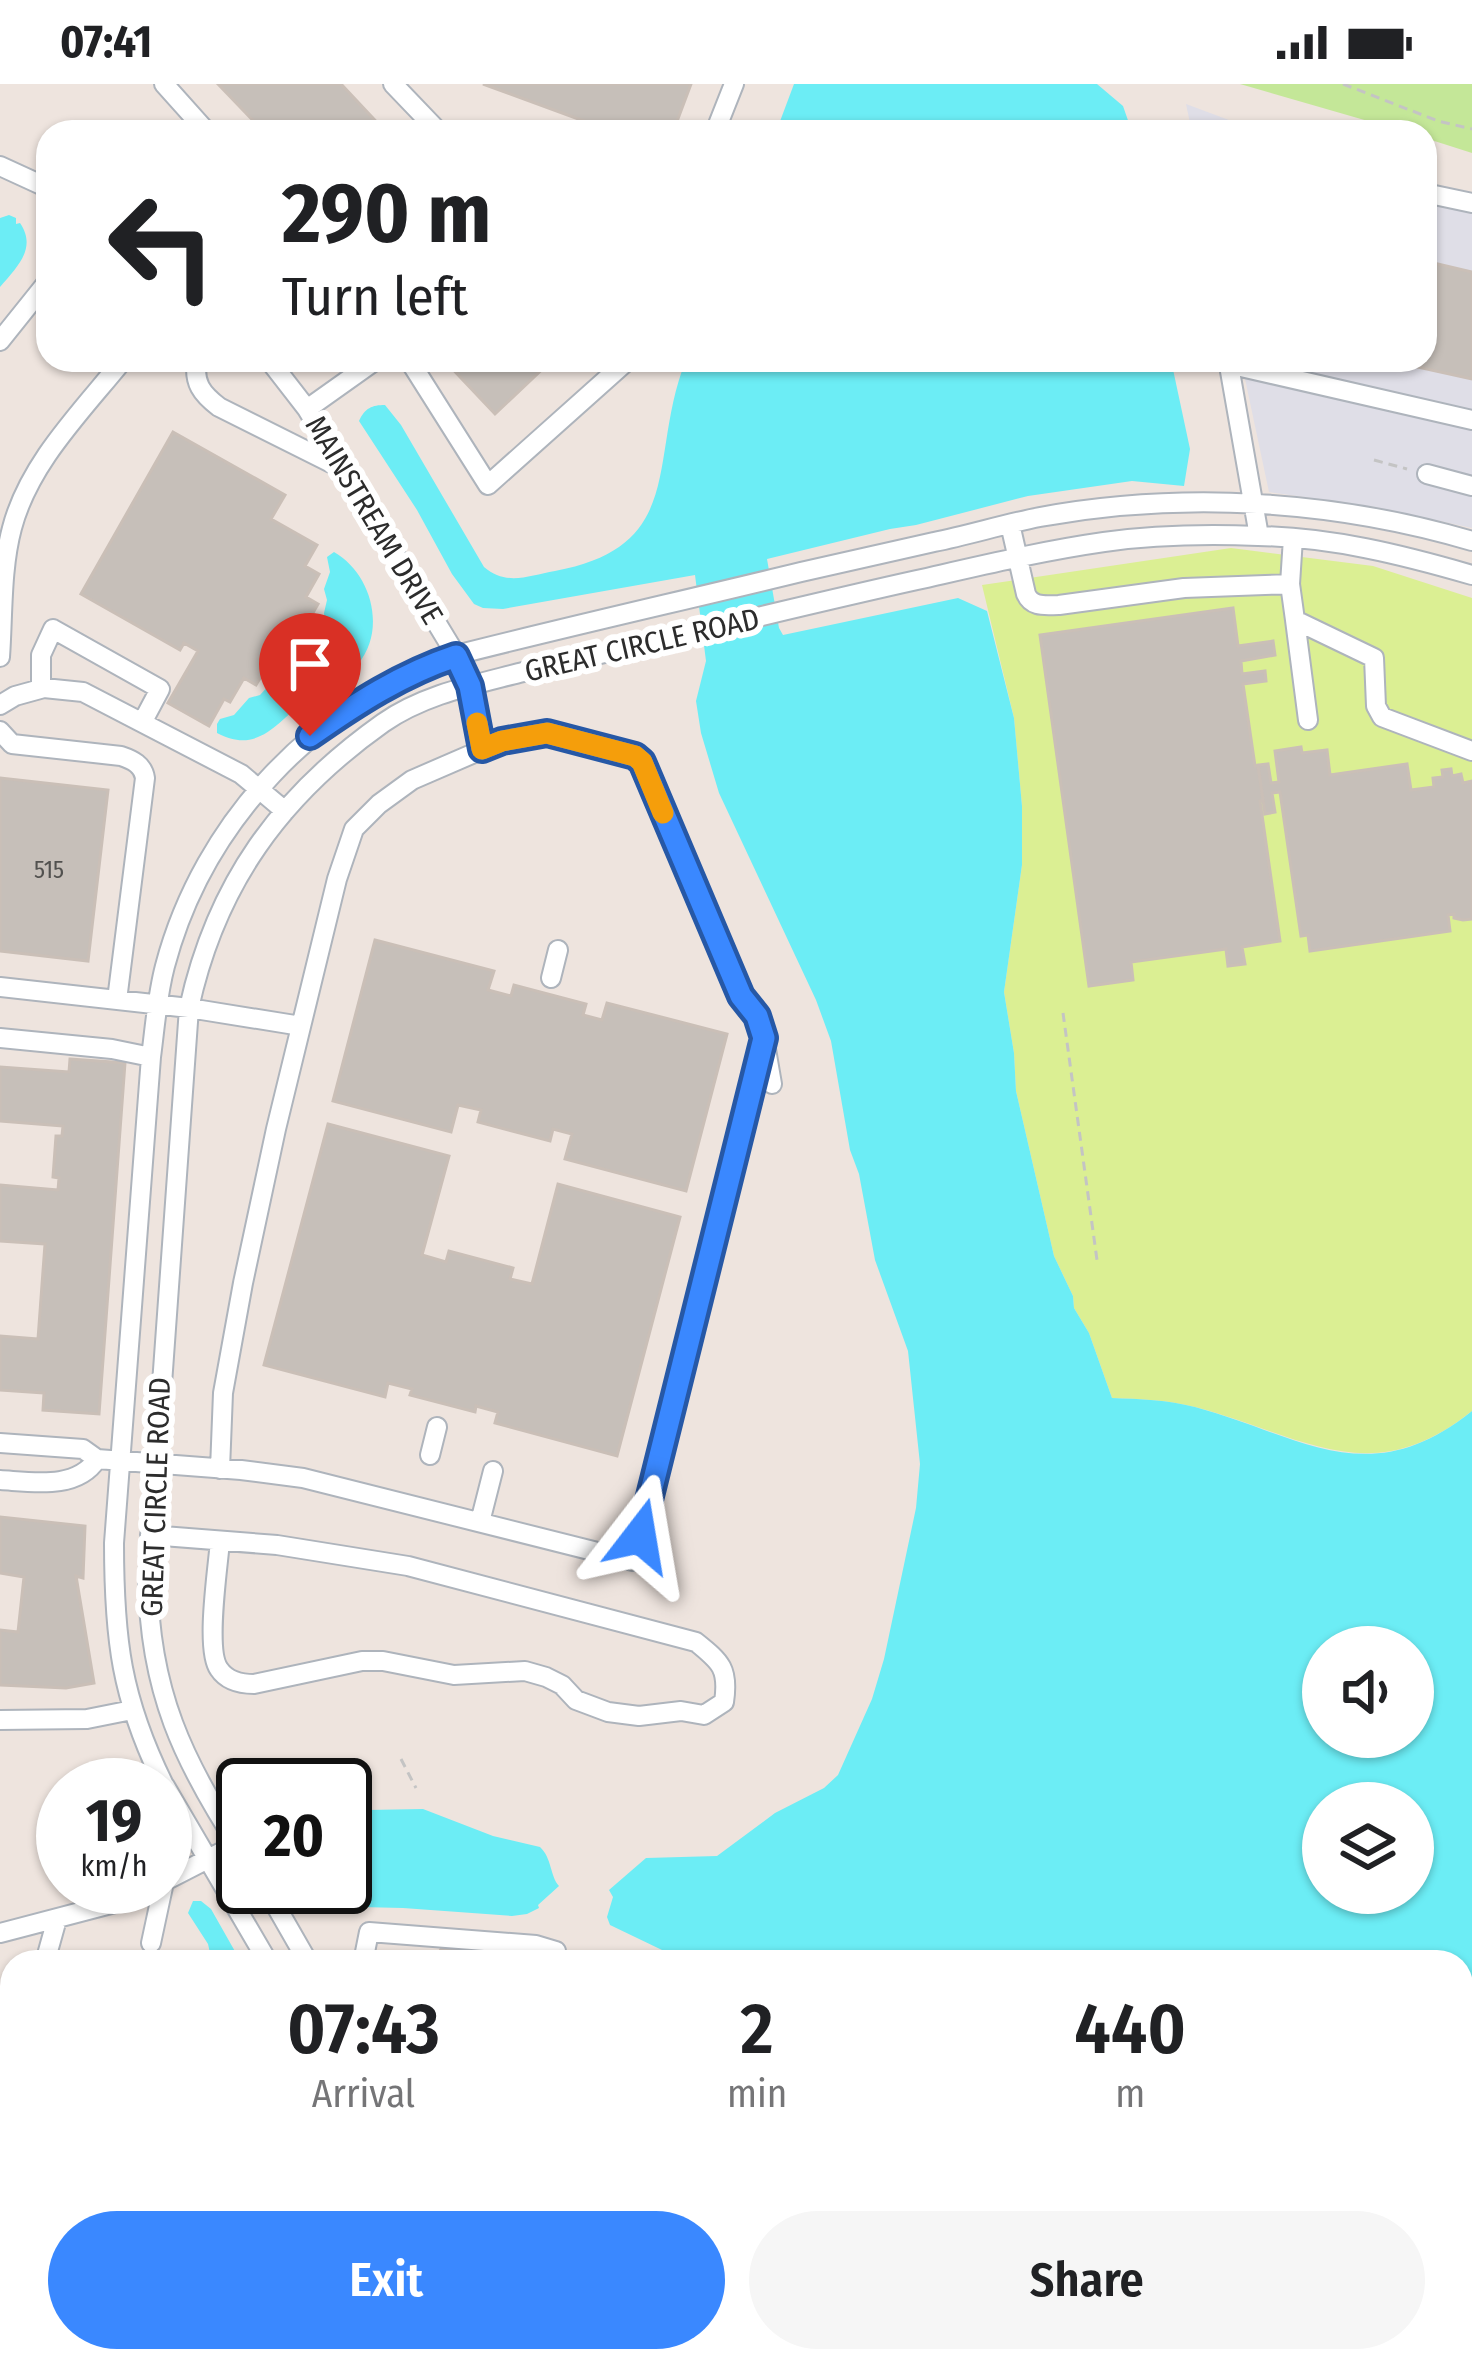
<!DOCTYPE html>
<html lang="en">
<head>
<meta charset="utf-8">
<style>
  body { margin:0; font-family:"Fira Sans Condensed",sans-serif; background:#f6f6f6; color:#202124; height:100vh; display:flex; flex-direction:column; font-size:45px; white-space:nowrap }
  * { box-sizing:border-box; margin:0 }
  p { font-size:39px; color:#757577 }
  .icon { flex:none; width:66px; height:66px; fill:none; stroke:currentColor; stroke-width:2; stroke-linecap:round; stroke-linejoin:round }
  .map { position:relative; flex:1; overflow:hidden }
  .side { position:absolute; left:0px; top:1866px; width:1473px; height:423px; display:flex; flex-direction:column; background:#fff; border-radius:36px 36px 0 0; box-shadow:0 3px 9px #0004 }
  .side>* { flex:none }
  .guide { position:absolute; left:36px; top:36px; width:1401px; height:252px; border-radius:36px; box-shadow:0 3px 9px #0004; background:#fff; color:#202124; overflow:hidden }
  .buttons { position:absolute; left:1302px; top:1542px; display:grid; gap:24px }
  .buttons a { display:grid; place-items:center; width:132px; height:132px; border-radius:50%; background:#fff; box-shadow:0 3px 9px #0004; font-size:60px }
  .speed { position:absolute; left:36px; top:1674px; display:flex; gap:24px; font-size:60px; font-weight:700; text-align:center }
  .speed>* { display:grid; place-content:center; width:156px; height:156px; border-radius:50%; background:#fff; box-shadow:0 3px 9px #0004; line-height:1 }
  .speed small { font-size:30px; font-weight:400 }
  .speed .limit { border:6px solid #111; border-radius:18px; background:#fff; color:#111 }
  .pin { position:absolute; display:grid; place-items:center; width:102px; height:102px; color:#fff; margin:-123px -51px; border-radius:50% 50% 50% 0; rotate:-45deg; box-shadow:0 0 12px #0007 }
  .pin .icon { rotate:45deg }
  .me { position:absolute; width:132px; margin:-66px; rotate:14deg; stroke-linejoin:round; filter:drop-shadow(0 0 9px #0008) }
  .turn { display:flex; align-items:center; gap:42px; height:252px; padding:0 48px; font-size:54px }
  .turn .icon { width:156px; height:156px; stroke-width:2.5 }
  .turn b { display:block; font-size:84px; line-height:102px }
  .eta { display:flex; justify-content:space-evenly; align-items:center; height:204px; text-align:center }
  .eta b { font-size:72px; font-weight:600; line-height:84px }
  .action { display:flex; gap:24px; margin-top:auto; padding:24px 48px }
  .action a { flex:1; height:138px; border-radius:72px; background:#3a88ff; color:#fff; font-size:48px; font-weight:600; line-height:138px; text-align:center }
  .action a+a { background:#f6f6f6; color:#202124 }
  .status { display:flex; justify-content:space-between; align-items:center; height:84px; padding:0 60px; background:#fff; direction:ltr }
  .status svg { height:33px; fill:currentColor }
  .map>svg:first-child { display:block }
  .industrial { fill:#dfdee7 }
  .green { fill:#c4e798 }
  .pitch { fill:#dbef93 }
  .water { fill:#6cedf5; fill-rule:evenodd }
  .building { fill:#c6bfb9; stroke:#cabfb7; stroke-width:3 }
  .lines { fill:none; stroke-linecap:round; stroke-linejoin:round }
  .minor-casing { stroke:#aeb4bc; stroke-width:22 }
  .major-casing { stroke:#c4c4c4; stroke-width:28 }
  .path { stroke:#c4c4c4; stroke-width:3; stroke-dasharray:9 6; stroke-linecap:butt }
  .minor { stroke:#fff; stroke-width:18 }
  .major { stroke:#f8b159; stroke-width:24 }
  .route-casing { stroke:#2658a6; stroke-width:30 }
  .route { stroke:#3a88ff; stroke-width:21 }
  .slow { stroke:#f59e0b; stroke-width:21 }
  .labels { text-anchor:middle; stroke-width:12; stroke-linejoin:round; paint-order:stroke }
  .number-label { font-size:24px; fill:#52514f }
  .street-label { font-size:30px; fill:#2c2c2c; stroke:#fff }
</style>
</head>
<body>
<div class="status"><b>07:41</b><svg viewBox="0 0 49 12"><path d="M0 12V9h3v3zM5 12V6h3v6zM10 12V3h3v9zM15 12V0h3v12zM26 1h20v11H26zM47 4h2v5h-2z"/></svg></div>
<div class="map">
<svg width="1472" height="2287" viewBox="0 0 1472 2287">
  <rect width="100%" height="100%" fill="#eee4de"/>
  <path class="industrial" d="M1186,20L1253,45L1261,48H1192Z
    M1425,110L1472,128V444L1375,423L1269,408L1241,276H1425Z"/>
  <path class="green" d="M1240,0H1472V69L1425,54V48H1406Z
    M0,2190L12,2193V2277H259L269,2287H0Z"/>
  <path class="pitch" d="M1231,464L1373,482L1472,514V1327C1370,1409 1302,1351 1195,1323C1168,1316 1140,1315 1112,1314L1089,1249L1074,1224L1073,1212L1054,1172L1016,1007L1014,969L1004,908L1022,781V722L1014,634L982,501Z"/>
  <path class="water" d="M794,0H1097L1123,22L1132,48H776Z
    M9,131L16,134V140L20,139C37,164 18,182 0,203V134Z
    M686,276H1171L1190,365L1184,402L1132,397L1028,412L916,441L890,445L767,475L779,544L783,551L958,514L987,527L1014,634L1022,722V781L1004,908L1014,969L1016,1007L1054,1172L1073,1212L1074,1224L1089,1249L1112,1314C1140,1315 1168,1316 1195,1323C1302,1352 1369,1410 1472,1327V2287H1081L1077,2277H1461V1878H687L610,1841L607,1833L613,1813L609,1806L646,1774L717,1772L775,1729L824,1704L838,1691L872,1615L884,1575L916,1424L920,1380L908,1267L875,1176L859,1090L850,1066L831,957L816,916L719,709L701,649L696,617L706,577L695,491L503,525L483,524L474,520L452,490L417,426L359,337C365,324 372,321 385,321L401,341L484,483C506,502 528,492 555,487C689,462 647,373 686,276ZM1323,1563H1413V1653H1323ZM1323,1719H1413V1809H1323Z
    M334,468C371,489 387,545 358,580C344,597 323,605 305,617C277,638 258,671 217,649V640L220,635L234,631L249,614L260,611L271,599L281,597L293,585L308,579L321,565L326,550L324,529L327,516L324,505L330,488L327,473Z
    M423,1725L493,1752L540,1763C552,1774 550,1792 559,1802L538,1821L539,1824L527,1830L512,1832L403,1824L317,1822L303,1815L293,1803H345V1731L367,1726Z
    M193,1817H201L211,1825L241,1878H212L208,1860L188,1829Z"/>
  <path class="building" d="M218,0H341L386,48H264Z
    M483,0H691L673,48H580L584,37Z
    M1425,177L1472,188V295L1386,276H1425Z
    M444,276H552L495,330Z
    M173,348L285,411L271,435L317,461L305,482L319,490L306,513L318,520L306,541L316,547L303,569L291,563L279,585L269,579L256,601L244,594L230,618L224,615L209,642L168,619L198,567L184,559L180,566L81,510Z
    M1233,524L1238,562L1273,557L1275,571L1241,577L1242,590L1265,587L1266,597L1243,600L1255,682H1258L1263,716L1260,717L1280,857L1242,863L1245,880L1228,882L1226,865L1131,878L1133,896L1089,902L1040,551Z
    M1301,663L1302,669L1327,666L1330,691L1407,680L1411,706L1434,703L1433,694L1443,693L1442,686L1451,685L1452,692L1461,690L1463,699L1472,697V835L1463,836L1454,834V830L1448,831L1450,847L1310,867L1308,851L1301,852L1280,708L1272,709L1275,728L1265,730L1258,681L1268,680L1271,699L1279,698L1275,667Z
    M0,694L108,706L88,877L0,867Z
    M375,856L494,887L488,906L511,912L514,901L586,920L583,931L602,936L607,919L727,950L686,1107L565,1075L572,1050L553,1045L550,1057L478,1038L481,1026L458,1021L451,1048L333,1017Z
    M70,975L125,979L99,1330L43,1326L44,1309L0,1306V1252L38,1255L45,1160L0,1157V1101L58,1106L59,1094L53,1093L56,1052H62L63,1042L0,1037V983L69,988Z
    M328,1040L449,1072L422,1171L446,1178L449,1167L513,1184L510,1195L532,1200L558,1100L680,1133L617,1372L495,1339L498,1328L476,1322L475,1328L410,1311L412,1305L388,1299L385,1313L264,1281Z
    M0,1433L85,1442L83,1494L76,1492L94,1599L66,1604L0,1601V1546L18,1548L24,1493L0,1489Z
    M446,1862L470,1863L481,1878H434L441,1865Z"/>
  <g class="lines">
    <g class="minor-casing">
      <path id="minor" d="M164,0L207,48
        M393,0L439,48
        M715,48L734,0
        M0,82L48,104
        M1425,109L1472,119
        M0,257L48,197
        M197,276C193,299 202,310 219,323L341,384
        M269,276L307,325L456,571L470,601L482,665
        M409,276L488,401L628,276
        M1228,276L1259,452
        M1228,280L1472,336
        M307,325L376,276
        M1427,390L1472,402
        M1010,440L1026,510C1032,524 1046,521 1059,521L1184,504L1290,500
        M1293,454L1290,500L1295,536L1374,574L1376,622L1382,633L1472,667
        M1295,536L1308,636
        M0,573C3,532 1,485 12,444C29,379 82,327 123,276
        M41,604V571L53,545L160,605L143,637
        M0,621L15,612L44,604L83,608L241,690L285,727
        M0,647L12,660L121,672C133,676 143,681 145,694L117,916
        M551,894L558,866
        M0,903L189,924L301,942
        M0,954L112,965L151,973
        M766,965L772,1000
        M0,1359L83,1365L97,1375L241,1386L303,1394L633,1477L764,954L757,932L741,912L642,678L635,672L547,649L502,657L412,696L379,720L354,745L337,795L276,1045L243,1199L223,1309L220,1385
        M430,1371L437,1343
        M0,1396C33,1398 77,1406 97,1375
        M480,1438L493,1387
        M150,1451L277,1461L408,1482L696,1558C721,1578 729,1585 724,1618L704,1631L681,1627L639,1632L608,1628L576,1616L562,1601L546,1593L525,1587L454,1591L383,1577H362L254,1600C240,1600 227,1597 219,1585C205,1566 218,1483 220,1457
        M0,1636L87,1635L132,1626
        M164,1701C121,1614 114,1555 114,1459L151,973C155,943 157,912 165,882C203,738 316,619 456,571C570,542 686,516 801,488C845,478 889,468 934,458C969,451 1004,440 1040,433C1183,407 1333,416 1472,457
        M165,1702L268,1878
        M243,1769C183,1678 149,1606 148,1495L189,924C216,800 280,712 383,639C423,611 473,601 519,589C566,578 613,567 660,556C746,536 831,515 917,496C979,482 1041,467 1104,458C1154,451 1207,450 1258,452C1331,453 1403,471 1472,491
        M165,1797L237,1760
        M265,1803L308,1878
        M0,1849L130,1815L154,1803
        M151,1859L163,1803
        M45,1878L57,1835
        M363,1878L369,1848L536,1861L556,1867
        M0,2043L12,2005
        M905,2277L913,2284
        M307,2287L308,2277"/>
    </g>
    <g class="major-casing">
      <path id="major" d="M0,2125L12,2128
        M0,2162L12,2165
        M360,2277L385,2287
        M456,2277L478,2287"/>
    </g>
    <path class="path" d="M1343,0L1438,37L1472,45
      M1374,376L1407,385
      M1063,929L1097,1176
      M401,1675L416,1704
      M1461,2251L1472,2256
      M541,2285L542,2277"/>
    <use href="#minor" class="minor"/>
    <use href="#major" class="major"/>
  </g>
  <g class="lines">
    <g class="route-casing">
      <path id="route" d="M310,652C357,619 402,590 456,572L470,602L482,665L502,657L547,649L635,672L642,678L741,912L757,932L764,954L640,1452"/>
    </g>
    <use href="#route" class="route"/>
    <path class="slow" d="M477,639L482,665L502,657L547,649L635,672L642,678L663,729"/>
  </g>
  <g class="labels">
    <g class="number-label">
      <text x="49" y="794">515</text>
    </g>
    <g class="street-label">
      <text transform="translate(374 436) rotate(59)" y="10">MAINSTREAM DRIVE</text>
      <text transform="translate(642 561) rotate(-13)" y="10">GREAT CIRCLE ROAD</text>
      <text transform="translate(156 1413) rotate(-88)" y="10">GREAT CIRCLE ROAD</text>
    </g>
  </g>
</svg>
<div class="buttons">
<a><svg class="icon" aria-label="sound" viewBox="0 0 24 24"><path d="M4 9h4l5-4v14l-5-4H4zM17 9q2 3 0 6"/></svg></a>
<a><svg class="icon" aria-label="layers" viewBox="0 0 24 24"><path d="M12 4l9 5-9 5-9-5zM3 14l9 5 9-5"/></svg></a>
</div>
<div class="speed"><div>19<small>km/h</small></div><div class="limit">20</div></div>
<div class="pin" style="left:310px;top:652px;background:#d93025"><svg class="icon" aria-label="arrive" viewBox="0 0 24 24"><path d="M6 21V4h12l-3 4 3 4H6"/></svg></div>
<svg class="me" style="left:640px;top:1452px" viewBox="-20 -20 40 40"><path d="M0-17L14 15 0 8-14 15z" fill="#3a88ff" stroke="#fff" stroke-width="4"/></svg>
<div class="guide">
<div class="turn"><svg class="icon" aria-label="left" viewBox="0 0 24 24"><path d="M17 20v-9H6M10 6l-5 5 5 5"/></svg><div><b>290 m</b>Turn left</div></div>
</div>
<section class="side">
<div class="eta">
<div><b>07:43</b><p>Arrival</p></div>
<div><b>2</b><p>min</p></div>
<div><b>440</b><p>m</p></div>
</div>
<div class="action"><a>Exit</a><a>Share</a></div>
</section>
</div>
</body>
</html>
